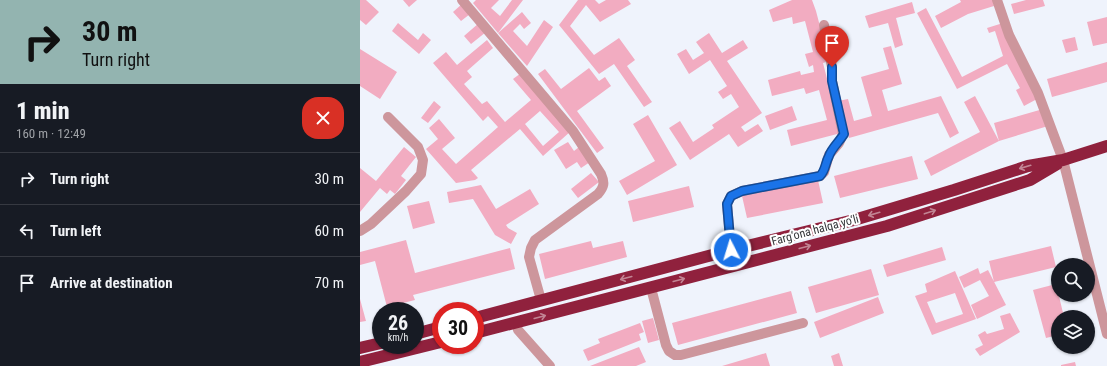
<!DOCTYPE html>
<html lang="en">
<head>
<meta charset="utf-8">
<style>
  body { margin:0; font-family:"Roboto Condensed",sans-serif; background:#242831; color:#f1f3f6; height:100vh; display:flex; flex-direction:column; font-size:15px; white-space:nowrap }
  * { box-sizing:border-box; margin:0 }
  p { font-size:13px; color:#9ea1a6 }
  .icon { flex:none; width:22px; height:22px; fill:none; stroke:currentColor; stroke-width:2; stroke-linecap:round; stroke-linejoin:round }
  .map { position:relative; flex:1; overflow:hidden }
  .panel { display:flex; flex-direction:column; background:#171b24; width:360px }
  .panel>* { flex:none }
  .guide { background:#93b4b0; color:#111; overflow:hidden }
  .controls { position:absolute; left:691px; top:258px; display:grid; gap:8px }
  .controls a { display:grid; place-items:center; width:44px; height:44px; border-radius:50%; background:#171b24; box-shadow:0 1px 3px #0004; font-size:20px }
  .speed { position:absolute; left:12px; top:302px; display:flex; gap:8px; font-size:20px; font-weight:700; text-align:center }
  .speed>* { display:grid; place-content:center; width:52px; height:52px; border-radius:50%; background:#171b24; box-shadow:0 1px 3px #0004; line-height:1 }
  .speed small { font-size:10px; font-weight:400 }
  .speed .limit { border:6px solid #d22; background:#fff; color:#111 }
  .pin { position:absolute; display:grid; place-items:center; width:34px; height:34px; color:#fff; margin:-41px -17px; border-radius:50% 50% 50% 0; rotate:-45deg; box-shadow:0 0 4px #0007 }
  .pin .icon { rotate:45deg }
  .me { position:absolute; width:44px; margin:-22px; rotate:355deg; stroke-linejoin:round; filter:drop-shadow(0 0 3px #0008) }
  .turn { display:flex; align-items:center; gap:14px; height:84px; padding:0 16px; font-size:18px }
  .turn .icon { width:52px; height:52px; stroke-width:2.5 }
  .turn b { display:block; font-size:28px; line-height:34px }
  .round { display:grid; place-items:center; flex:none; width:42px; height:42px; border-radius:16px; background:#242831 }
  .headline { display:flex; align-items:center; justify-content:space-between; height:68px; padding:0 16px }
  h1 { font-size:24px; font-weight:800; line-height:30px }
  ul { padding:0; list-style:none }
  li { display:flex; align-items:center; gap:12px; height:52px; padding:0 16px; border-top:1px solid #363941 }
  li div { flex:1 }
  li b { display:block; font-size:15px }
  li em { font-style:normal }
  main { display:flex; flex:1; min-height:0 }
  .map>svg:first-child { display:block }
  .building { fill:#f2acc1; fill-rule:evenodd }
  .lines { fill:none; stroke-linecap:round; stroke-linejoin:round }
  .minor { stroke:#cd969c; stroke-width:10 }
  .highway { stroke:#90213d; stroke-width:12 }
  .oneway { stroke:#c28594 }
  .route-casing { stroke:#114b97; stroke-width:10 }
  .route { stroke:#1a73e8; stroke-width:7 }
  .labels { text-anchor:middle; stroke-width:4; stroke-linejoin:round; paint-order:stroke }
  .street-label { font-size:12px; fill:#35373a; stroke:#fff }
</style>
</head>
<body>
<main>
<section class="panel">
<div class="guide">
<div class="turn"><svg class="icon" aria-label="right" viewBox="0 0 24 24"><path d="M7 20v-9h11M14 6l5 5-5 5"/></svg><div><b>30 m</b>Turn right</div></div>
</div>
<div class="headline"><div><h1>1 min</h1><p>160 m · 12:49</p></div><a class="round" style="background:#d93025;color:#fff"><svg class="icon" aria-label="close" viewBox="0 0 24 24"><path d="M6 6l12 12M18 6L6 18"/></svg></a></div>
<ul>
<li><svg class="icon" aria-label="right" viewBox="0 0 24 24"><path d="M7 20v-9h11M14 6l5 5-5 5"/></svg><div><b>Turn right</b></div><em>30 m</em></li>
<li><svg class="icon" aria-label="left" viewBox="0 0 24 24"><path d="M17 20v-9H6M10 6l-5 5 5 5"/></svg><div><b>Turn left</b></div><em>60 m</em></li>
<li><svg class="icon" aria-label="arrive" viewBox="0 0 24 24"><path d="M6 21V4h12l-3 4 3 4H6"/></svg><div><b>Arrive at destination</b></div><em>70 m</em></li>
</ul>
</section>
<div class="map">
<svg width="747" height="366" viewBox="0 0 747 366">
  <rect width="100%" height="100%" fill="#eff3fc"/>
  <path class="building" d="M0,0H6L19,12L6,25L0,20Z
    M43,0H57L49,7Z
    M116,0H139L131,8L140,16L152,0H163L138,33L113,3Z
    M218,0H235L239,4L246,0H268L271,4L240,22L226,5L210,26L234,55L259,38L275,60L267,66L292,102L284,107L254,64L239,74L199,25Z
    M432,0H452L456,11L469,61L463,63L481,133L431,146L427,130L467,120L459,90L446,94L444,88L412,96L408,80L440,71L441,75L454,72L453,65L449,67L445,54L453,52L445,21L433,24L432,17L413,22L409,10Z
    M600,0H633L634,6L608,14L581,28L575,16L601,2Z
    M666,0H683L685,6L654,14L651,4Z
    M552,2L555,13L536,18L543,45L535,48L528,23L509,28L505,16Z
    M102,4L110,14L101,21L93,12Z
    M566,8L602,77L643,56L635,31L629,33L627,28L643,23L677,99L664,106L656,90L660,88L647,64L597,89L557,13Z
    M162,12L171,23L164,29L160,24L153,31L167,46L184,20L193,27L167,66L138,33Z
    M747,17V43L733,46L727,22Z
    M38,23L58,40L63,33L71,40L59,54L32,31Z
    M119,23L126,32L111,44L104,36Z
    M349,33L362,53L383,40L388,48L367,61L402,113L381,127L385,132L398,124L403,131L378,147L369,134L330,160L309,128L320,121L333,142L354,128L352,125L379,107L371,94L363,99L358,92L367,86L350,60L329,74L317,54L326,49L333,60L344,53L336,42Z
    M715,37L718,50L706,53L702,40Z
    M127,40L133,48L107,71L112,77L104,84L122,104L127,101L145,122L171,100L153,79L161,73L211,131L183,156L160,129L111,170L118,178L115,180L96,183L66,149L78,139L69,128L79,119L95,138L82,149L96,164L138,127L128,116L123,121L73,63L86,52L97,65ZM180,111L199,132L183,146L165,124Z
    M531,46L542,84L522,90L528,111L581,96L599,133L590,138L578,113L489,138L478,101L488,99L494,121L512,116L501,77L529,69L523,48Z
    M0,49L37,72L20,99L0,86Z
    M747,62V82L692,97L687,79Z
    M229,68L239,81L245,77L251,86L217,111L244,148L237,153L178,74L185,69L201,89Z
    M615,96L639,141L571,176L564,161L620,132L604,102Z
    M74,101L81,107L68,123L61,118Z
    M432,106L437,120L410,130L405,116Z
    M683,109L688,126L639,141L634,123Z
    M288,115L317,165L267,195L259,181L295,161L273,124Z
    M208,142L214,151L219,147L230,162L221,168L217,162L206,169L194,150Z
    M44,147L56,157L41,176L46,180L35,194L30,190L27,194L20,188L0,212V168L16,181Z
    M552,156L558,179L480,198L474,176Z
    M231,173L239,182L218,198L211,189Z
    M458,180L463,203L387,218L382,196Z
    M121,185L136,209L170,189L179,204L146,225L148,228L157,233L151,244L135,235L113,199L89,203L87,192Z
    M329,186L334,207L273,222L268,201Z
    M69,201L75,223L53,229L47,206Z
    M46,240L55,273L150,248L155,269L53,295L55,300L27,307L15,261L0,265V252Z
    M231,241L233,248L263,241L267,257L185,279L179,254Z
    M691,246L696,267L634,282L629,261Z
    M582,247L586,260L527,277L523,265Z
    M618,268L620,274L628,270L646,305L617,319L611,305L629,296L620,280L604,288L599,277Z
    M511,269L519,295L456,313L448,287Z
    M595,271L616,319L572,335L555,296L567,292L565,284ZM595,293L603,314L576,323L567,302Z
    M696,284L704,317H698V335L686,338L673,290Z
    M431,291L437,313L318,345L312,323Z
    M518,297L524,313L460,338L454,322Z
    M0,299L6,321L0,322Z
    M650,313L660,332L620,356L615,349L623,345L618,335L625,331L627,334L644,329L640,316Z
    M293,318L299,340L288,343L282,321Z
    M280,323L284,332L279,334L281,340L228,361L223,350L240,343L238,339Z
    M279,347L286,362L276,366H230Z
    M406,353L410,366H362Z
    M479,353L483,366H474L471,356Z
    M715,362L716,366H701V365Z"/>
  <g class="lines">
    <path class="minor" d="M102,0L213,131L241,174C245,183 244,187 238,194L175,240L171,248L169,257L181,300
      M637,0L649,35L678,93L703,160L747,334
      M0,231L11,224L46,191L61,174L63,160L58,147L28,117
      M371,250L367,204L371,196L382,191L460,176L464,172L469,155L479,143L483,134L472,81V67L464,25
      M291,288L306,345L309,351L315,355H321L443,323
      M156,323L158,330L190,366"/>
    <path class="highway" d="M115,318L371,250L494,220L594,190L668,166L703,160L747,146
      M115,333L527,226L670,180L697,164
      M55,334L81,327
      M0,348L21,343
      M0,362L81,342"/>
  </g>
  <defs><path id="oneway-shaft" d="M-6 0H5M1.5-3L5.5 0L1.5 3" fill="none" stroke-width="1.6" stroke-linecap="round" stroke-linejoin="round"/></defs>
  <g class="oneway">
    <use href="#oneway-shaft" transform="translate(665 167) rotate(164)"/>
    <use href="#oneway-shaft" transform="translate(570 212) rotate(-18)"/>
    <use href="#oneway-shaft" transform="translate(514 214) rotate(164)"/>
    <use href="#oneway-shaft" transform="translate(445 247) rotate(-15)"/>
    <use href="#oneway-shaft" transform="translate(266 278) rotate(165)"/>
    <use href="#oneway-shaft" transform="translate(319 280) rotate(-15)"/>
    <use href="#oneway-shaft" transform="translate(180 317) rotate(-15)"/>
  </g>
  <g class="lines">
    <g class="route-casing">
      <path id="route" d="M371,250L367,204L371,196L382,191L460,176C466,170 465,163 469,156C471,149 479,142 484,134L472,81V67"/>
    </g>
    <use href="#route" class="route"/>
  </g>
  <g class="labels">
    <g class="street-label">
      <text transform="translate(455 230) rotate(-15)" y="4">Farg‘ona halqa yo‘li</text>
    </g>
  </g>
</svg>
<div class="controls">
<a><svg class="icon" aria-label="search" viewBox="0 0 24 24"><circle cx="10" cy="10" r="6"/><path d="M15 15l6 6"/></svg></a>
<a><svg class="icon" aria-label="layers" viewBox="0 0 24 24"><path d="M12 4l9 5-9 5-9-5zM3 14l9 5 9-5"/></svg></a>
</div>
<div class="speed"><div>26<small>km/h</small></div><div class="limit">30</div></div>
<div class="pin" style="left:472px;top:67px;background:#d93025"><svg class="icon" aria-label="arrive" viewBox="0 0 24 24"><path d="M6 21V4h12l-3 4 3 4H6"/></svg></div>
<svg class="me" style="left:371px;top:250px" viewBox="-20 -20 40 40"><circle r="17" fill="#1a73e8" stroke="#fff" stroke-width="3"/><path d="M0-11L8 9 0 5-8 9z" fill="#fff"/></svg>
</div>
</main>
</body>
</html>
